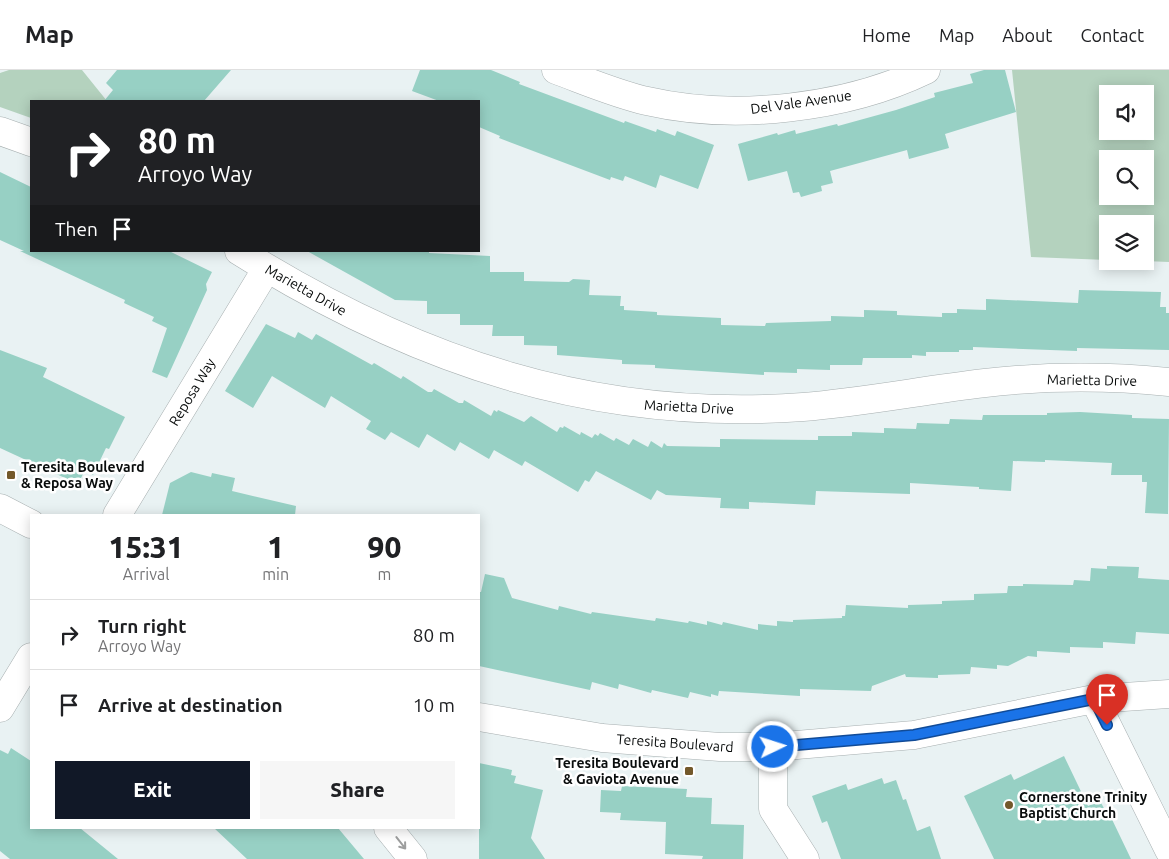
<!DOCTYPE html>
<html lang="en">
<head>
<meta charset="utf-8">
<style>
  body { margin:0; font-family:Ubuntu,sans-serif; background:#f6f6f6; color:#202124; height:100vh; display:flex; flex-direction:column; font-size:19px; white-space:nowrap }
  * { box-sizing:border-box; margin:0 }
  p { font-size:16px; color:#757577 }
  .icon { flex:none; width:28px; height:28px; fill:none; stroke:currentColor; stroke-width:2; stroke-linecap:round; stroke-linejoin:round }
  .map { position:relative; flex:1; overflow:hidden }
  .details { position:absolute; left:30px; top:444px; width:450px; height:315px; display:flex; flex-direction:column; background:#fff; border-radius:0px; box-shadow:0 2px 12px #0003 }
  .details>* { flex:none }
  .hud { position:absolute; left:30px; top:30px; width:450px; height:152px; border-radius:0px; box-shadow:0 2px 12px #0003; background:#202124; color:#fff; overflow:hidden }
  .buttons { position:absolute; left:1099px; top:15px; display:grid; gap:10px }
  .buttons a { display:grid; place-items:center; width:55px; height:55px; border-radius:0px; background:#fff; box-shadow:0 2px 12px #0003; font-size:25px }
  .pin { position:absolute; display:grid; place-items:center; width:42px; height:42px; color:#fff; margin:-51px -21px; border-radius:50% 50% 50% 0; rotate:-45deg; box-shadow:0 0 5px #0007 }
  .pin .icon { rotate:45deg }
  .me { position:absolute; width:55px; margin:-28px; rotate:86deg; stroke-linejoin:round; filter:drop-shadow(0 0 4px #0008) }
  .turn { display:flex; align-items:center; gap:18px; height:105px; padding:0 25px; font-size:22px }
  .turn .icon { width:65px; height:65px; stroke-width:2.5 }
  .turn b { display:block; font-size:35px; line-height:42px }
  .then { display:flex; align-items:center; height:48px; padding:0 25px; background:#0003; gap:10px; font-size:19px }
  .eta { display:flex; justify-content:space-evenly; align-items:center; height:85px; text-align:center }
  .eta b { font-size:30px; font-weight:800; line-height:35px }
  .button { display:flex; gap:10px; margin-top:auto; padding:10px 25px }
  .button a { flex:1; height:58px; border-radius:0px; background:#111827; color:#fff; font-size:20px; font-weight:800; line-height:58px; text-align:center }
  .button a+a { background:#f6f6f6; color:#202124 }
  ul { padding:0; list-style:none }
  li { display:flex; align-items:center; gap:15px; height:70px; padding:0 25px; border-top:1px solid #e0e0e0 }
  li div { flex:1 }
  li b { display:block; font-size:19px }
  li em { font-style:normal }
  header { display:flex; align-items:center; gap:30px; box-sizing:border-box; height:70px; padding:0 25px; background:#fff; border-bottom:1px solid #e0e0e0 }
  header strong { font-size:24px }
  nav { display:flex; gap:28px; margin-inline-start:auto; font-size:18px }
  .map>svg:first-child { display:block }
  .green { fill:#b4d2be; fill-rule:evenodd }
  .building { fill:#97d0c4 }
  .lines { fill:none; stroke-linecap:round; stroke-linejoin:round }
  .minor-casing { stroke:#a7afb0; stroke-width:29 }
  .tertiary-casing { stroke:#a7afb0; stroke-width:29 }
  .minor { stroke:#fff; stroke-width:28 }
  .tertiary { stroke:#fff; stroke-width:28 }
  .oneway { stroke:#9d9e9e }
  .route-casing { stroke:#114b97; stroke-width:12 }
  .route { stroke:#1a73e8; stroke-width:9 }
  .poi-dot { fill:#73592b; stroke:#fff; stroke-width:2 }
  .labels { text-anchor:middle; stroke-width:5; stroke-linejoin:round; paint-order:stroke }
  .street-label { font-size:14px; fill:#090c0c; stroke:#fff }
  .poi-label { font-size:14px; font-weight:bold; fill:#090c0c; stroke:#fff; text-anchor:start }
</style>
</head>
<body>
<header>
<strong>Map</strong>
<nav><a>Home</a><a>Map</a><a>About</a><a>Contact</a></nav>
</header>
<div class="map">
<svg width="1169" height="789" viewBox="0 0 1169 789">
  <rect width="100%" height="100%" fill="#e9f2f3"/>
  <path class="green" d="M9,0H82L107,31H31V48L0,37V3Z
    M1012,0H1169V192L1145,191V154H1108L1107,190L1031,187ZM1108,24H1145V61H1108ZM1108,89H1145V126H1108Z"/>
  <path class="building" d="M117,0H231L204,31H104L113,20L106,13Z
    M420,0H491L520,12L519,14L624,53L625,51L656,62L657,59L675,66L677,61L714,75L698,119L660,105L656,118L625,106L623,111L611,107L610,110L499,68L500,66L479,57V31H439L412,21Z
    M984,0H1005L1016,42L945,64L949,78L909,89L907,80L830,101L833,113L821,116L822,121L801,127L799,122L793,123L787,101L748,111L738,74L777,63L778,65L795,60L796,64L837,54L838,56L896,40L935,27L934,23L973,13L970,4Z
    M0,102L31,117V181H169L212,202L206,214L207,220L167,308L152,302L167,258L152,251L154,247L124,233L125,230L20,181H24L0,170Z
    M307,181H429V183L490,186V202H524V211L569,212L573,209L590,210L589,225L621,226L620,236H624V240L657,242V245L721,248V255L765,256L766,253L831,251V246L864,247V240L897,241V245L942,247V243H957V239L986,240V229L1078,233L1079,220L1161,222L1160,237H1166V243H1169V280L1077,278V281L973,277V280H959V282H926V286L912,285V288H863L862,295H830V300L797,299V303L764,302V305L655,298V295L622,294V290L557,285V276L524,275V266H492L493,255H460V244H427V231L395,230Z
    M266,254L295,268L298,262L312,270L316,264L372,295L374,293L401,309L403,306L428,322H432L434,319L459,333H463L464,330L491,346L494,340L497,342L498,340L524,352L531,346L557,362L560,357L563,358L564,356L580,365L581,362L592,368L595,364L598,366L600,363L614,371L616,368L629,375L633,369L648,377L651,371L662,378L664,373L667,376L720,377V369L818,370V366H852V362L884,363V358L916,359L917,353L949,354L950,349L982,350L983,345H1047V343L1080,342L1132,345V348L1169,349L1168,444L1145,443L1147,412H1142V405H1111L1112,393L1045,390V392L1013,391L1011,421L979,419V417L910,413V424L816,421L815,435L749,432V439L720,438L721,428L666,425L657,420L651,430L596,401L589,412L585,410L578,422L525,391L522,396L494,380L489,389L460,372L455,381L427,364L419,378L391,362L385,370L366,359L371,351L331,326L325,338L272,306L253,338L225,321Z
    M0,280L47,298L43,307L125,347L109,379L106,378L93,405L85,400L78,414L0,378Z
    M191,402L211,407L212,403L235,408L232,421L296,436L295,445H162L170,413Z
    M1107,496L1139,497L1138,508L1169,510V564L1136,562L1135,574L1103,572V578L1070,577V583L1037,581V587L1028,586L1008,596L997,595V599L971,597L970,604L938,605V608L906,607L905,604L872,616L871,621L800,619V626L719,621L718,626L711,624V627L690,622L688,628L652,620L651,623L619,614L618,619L592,612L590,620L479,596V522H481L485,504L504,508L512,528L558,540L559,536L591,544L592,542L655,551L656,548L688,553L689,551L707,555V551L722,555L723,552L758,560V554L777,556V551L793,552V550L842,548V546H845L846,535L908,538V535L942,534V531L974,530V524L1007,523L1008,516H1023V514L1073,515L1074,510L1090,511L1091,498L1107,499Z
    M11,678L31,691V758H80L118,789H10L0,781V680L8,684Z
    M1064,686L1088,736L1100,731L1105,740L1107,739L1131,789H994L964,726L1011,704L1014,710Z
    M479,693L512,700L511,705L516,706L514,713L543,720L531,768L545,789H479Z
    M882,708L884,714L896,710L903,730L906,729L917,761L930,756L941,789H841L827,751L822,753L812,726L846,714L848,720Z
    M622,716L687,719L686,727L712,728L711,754L744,755L743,789H702L703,786L665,784L666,752L620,750L621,743L600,742L601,720L621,721Z
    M214,758H338L364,789H247Z"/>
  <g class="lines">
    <g class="minor-casing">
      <path id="minor" d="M556,0C586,11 616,24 647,31C734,51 845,39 926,0
        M0,61L31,72
        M239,181C415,291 593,352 803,337C864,332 924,320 985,313C1046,306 1108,306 1169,312
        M117,445L267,198
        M1094,629L1169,780
        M0,638L31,587
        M773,677V739L805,789
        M388,758L413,789"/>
    </g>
    <g class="tertiary-casing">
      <path id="tertiary" d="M0,438L31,454
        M479,647L602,668L720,677H773L914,665L1094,629L1169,624"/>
    </g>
    <use href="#minor" class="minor"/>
    <use href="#tertiary" class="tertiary"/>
  </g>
  <defs><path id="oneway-shaft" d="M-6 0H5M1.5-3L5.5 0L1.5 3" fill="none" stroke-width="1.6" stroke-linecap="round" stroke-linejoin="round" transform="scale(1.25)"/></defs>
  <use class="oneway" href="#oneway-shaft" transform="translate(401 773) rotate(52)"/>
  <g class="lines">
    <g class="route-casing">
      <path id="route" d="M773,677L914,665L1094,629L1107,655"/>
    </g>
    <use href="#route" class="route"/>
  </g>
  <g class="poi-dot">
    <rect x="6" y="400" width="10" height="10" rx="2.5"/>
    <rect x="684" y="696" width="10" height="10" rx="2.5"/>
    <circle cx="1009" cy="735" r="5"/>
  </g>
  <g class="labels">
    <g class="street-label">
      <text transform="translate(801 32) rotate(-8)" y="5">Del Vale Avenue</text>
      <text transform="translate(306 220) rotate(29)" y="5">Marietta Drive</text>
      <text transform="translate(1092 310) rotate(1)" y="5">Marietta Drive</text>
      <text transform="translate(192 322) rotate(-59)" y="5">Reposa Way</text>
      <text transform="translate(689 337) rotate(3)" y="5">Marietta Drive</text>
      <text transform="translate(675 673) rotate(4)" y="5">Teresita Boulevard</text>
    </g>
    <g class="poi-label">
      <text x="21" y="402">Teresita Boulevard<tspan x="21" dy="16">&amp; Reposa Way</tspan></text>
      <text x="679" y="698" text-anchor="end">Teresita Boulevard<tspan x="679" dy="16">&amp; Gaviota Avenue</tspan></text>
      <text x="1019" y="732">Cornerstone Trinity<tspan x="1019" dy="16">Baptist Church</tspan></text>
    </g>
  </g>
</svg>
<div class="buttons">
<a><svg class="icon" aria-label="sound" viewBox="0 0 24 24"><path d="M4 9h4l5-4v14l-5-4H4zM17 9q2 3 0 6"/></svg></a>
<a><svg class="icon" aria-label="search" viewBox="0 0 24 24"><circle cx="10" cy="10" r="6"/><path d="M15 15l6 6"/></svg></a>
<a><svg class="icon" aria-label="layers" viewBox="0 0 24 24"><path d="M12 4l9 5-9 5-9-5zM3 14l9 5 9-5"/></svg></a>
</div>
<div class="pin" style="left:1107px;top:655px;background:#d93025"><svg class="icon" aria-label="arrive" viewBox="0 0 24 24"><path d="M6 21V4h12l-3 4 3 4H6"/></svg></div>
<svg class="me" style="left:773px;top:677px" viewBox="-20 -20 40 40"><circle r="17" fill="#1a73e8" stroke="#fff" stroke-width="3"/><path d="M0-11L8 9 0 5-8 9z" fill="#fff"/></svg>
<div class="hud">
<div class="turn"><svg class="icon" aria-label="right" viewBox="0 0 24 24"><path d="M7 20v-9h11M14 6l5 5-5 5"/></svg><div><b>80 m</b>Arroyo Way</div></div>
<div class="then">Then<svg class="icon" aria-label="arrive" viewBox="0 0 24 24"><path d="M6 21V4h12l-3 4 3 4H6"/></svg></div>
</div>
<section class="details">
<div class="eta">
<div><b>15:31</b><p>Arrival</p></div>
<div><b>1</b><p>min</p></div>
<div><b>90</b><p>m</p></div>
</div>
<ul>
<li><svg class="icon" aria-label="right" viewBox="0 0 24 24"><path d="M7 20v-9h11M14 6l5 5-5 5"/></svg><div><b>Turn right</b><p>Arroyo Way</p></div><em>80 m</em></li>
<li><svg class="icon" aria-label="arrive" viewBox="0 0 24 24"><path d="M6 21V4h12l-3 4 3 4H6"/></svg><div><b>Arrive at destination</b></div><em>10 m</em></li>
</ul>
<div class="button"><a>Exit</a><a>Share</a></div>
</section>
</div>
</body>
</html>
